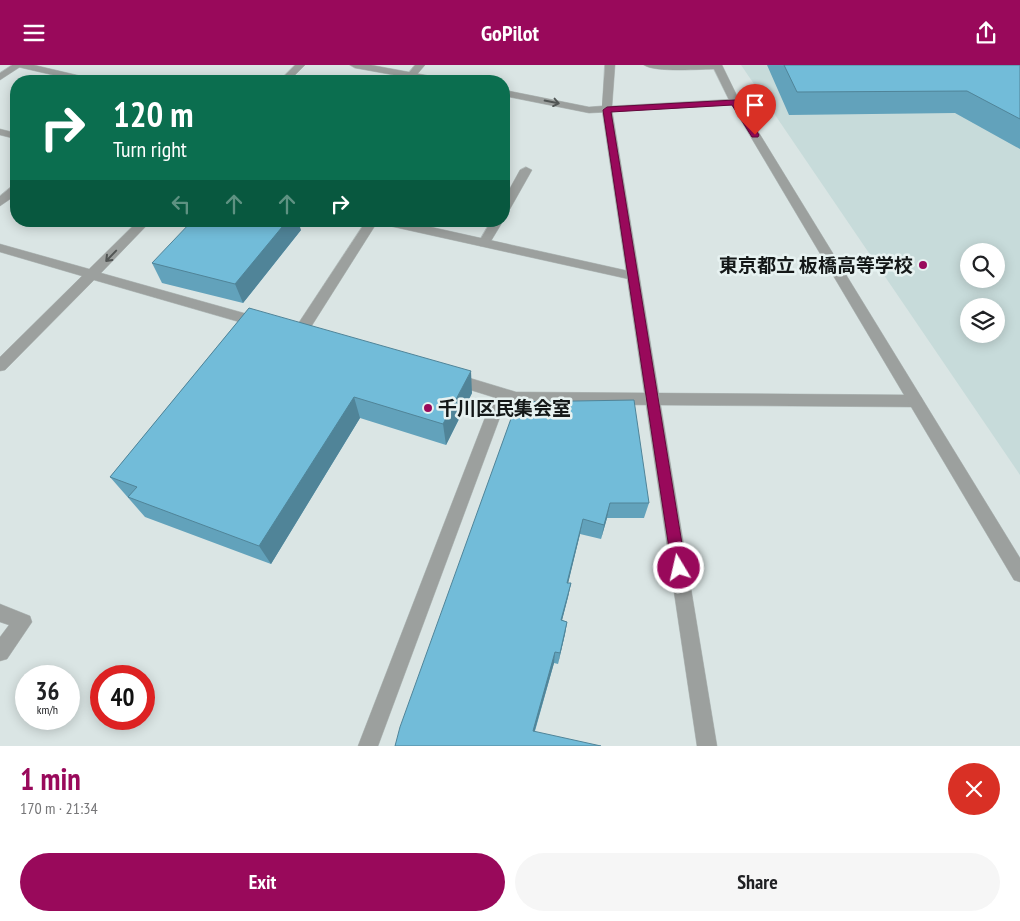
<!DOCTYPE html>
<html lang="en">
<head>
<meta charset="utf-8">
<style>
  body { margin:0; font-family:"PT Sans Narrow","Noto Sans JP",sans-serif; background:#f6f6f6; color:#202124; height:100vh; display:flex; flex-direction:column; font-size:19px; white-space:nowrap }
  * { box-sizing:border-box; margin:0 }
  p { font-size:16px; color:#757577 }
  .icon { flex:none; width:28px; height:28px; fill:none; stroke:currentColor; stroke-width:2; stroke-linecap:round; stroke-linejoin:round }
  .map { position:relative; height:681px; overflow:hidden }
  .panel { display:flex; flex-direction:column; background:#fff; flex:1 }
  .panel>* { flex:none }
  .banner { position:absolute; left:10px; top:10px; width:500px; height:152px; border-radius:20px; box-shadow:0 2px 12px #0003; background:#0b6e4f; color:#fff; overflow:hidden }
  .fabs { position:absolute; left:960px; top:178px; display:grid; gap:10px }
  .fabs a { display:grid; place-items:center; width:45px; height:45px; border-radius:50%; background:#fff; box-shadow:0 2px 12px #0003; font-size:25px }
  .speed { position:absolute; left:15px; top:600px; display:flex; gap:10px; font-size:25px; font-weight:700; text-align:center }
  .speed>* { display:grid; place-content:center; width:65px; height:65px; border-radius:50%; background:#fff; box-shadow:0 2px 12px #0003; line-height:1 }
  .speed small { font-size:12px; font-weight:400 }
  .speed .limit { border:8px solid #d22; background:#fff; color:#111 }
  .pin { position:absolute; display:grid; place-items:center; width:42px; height:42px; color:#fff; margin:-51px -21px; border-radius:50% 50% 50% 0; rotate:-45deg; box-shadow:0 0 5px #0007 }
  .pin .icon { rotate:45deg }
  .me { position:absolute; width:55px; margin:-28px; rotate:351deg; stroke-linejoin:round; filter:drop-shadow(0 0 4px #0008) }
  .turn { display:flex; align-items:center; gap:18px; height:105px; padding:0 20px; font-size:22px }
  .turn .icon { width:65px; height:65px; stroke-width:2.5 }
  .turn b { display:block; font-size:35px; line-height:42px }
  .lanes { display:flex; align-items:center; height:48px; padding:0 20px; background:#0003; justify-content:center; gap:25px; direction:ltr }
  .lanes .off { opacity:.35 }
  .round { display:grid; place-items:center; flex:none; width:52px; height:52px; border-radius:26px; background:#f6f6f6 }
  .head { display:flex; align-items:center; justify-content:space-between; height:85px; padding:0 20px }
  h1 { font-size:30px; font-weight:800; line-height:38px; color:#99095b }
  .primary-button { display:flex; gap:10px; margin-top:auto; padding:10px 20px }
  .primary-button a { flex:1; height:58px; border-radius:30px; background:#99095b; color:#fff; font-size:20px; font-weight:800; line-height:58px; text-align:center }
  .primary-button a+a { background:#f6f6f6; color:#202124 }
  header { display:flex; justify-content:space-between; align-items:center; height:65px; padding:0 20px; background:#99095b; color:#fff; font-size:22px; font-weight:800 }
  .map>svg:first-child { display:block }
  .built { fill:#c7dbda; fill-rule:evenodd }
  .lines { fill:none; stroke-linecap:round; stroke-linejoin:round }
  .service-casing { stroke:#b6c0bf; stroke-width:1 }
  .minor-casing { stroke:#b6c0bf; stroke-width:1 }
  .tertiary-casing { stroke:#b6c0bf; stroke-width:1 }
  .service { fill:#9ca09e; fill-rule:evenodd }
  .minor { fill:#9ca09e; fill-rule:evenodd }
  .tertiary { fill:#9ca09e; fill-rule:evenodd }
  .wall { fill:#62a2bb }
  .shaded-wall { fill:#508498 }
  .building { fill:#72bcd9; stroke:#508498 }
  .oneway { stroke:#515554 }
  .route { fill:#99095b; stroke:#63063b }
  .poi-dot { fill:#99095b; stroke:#e7f2f1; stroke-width:2 }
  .labels { text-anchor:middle; stroke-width:5; stroke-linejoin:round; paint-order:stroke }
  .poi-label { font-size:19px; font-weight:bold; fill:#141818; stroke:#e7f2f1; text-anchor:end }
</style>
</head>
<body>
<header><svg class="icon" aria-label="menu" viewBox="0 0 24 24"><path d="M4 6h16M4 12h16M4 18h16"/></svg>GoPilot<svg class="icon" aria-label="share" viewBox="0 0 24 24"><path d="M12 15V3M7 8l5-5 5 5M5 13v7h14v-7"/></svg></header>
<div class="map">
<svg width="1020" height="681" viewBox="0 0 1020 681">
  <rect width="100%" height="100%" fill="#dae5e4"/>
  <path class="built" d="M741,0H1020V410ZM969,186H996V214H969ZM969,241H996V269H969Z"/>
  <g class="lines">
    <g class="service-casing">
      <path id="service" d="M16,0H34L85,12L87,14L85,16H79L18,2Z
        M415,0H425L414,13H408L406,11Z
        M0,64L16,68V74L0,70Z
        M526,102L532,105L510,144L504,148V134L520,105Z
        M12,121H16V130L0,141V131Z
        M491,156H503L488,181H480L478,178Z
        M0,539L30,551L32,557L7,594L0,596V572L9,560L0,557Z"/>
    </g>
    <g class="minor-casing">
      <path id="minor" d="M12,0H23L0,15V8Z
        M295,0H305L289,16H279Z
        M350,0H371L441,13L446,16H427L355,3Z
        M605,0H615L612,41L735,34L740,37L735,40L589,48L504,31V25L589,42L602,41Z
        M644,0H721L722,1L717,4C703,4 654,8 644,0Z
        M138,156H151L101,208L265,254L267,258L265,262L260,263L94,215L5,305L0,306V292L82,211L0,187V179L89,204Z
        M366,156H378L304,273H294L292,269L294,265Z
        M379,156H404L633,207L638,208L639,211L638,214L633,215L385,160Z
        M453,308L516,327L916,330L921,332L923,336L921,340L916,342L516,339L506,336L378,681H358L493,332L448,318L446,314L448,310Z"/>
    </g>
    <g class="tertiary-casing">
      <path id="tertiary" d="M712,0H722L740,37L1020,493V517L1014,515L730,37Z
        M607,42L612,45L717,681H697L602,45Z"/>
    </g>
    <use href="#service" class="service"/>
    <use href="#minor" class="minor"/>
    <use href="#tertiary" class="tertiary"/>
  </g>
  <path class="wall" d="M767,0H1020V84L955,48L789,50Z
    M301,165L243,238L162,218L152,198Z
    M249,243L472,328L446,380L360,353L271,499L145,452L110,412Z
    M517,337L649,438L644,453H607L601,474L580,469L568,518H571L568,532L562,555L567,557L565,569L558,599L554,598L535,666L395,681Z"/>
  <path class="shaded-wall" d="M284,156H298L301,165L243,238L235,219Z
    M471,306L472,328L446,380L443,359Z
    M354,332L360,353L271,499L259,481Z
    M610,438L607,453L601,474L604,460Z
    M583,454L580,469L565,531L567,518Z
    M571,518L568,532L559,567L561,555Z
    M567,557L565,569L558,599L560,588Z
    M555,587L554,598L532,675L533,666Z"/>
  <path class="building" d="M784,0H1020V54L967,26L797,27Z
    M192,156H287L235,219L152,198Z
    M249,243L471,306L443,359L354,332L259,481L128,432L137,422L110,412Z
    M634,335L649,438H610L604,460L583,454L567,518H571L561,555L567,557L560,588L555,587L533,666L601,681H395L400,662L517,337Z"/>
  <defs><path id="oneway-shaft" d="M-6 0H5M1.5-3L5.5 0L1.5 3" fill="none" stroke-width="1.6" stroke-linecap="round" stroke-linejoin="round" transform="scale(1.25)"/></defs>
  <g class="oneway">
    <use href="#oneway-shaft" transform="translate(552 37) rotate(11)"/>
    <use href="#oneway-shaft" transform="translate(111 191) rotate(134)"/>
  </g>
  <path class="route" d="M735,35L739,37L759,70L758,72H752L732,40L611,47L686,503L684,508L679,510L674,508L672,503L603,45L607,42Z"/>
  <g class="poi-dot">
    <circle cx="923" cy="200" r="5"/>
    <circle cx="428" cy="343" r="5"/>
  </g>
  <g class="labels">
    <g class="poi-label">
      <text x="913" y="207">東京都立 板橋高等学校</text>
      <text x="438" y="350" text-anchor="start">千川区民集会室</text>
    </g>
  </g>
</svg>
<div class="fabs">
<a><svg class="icon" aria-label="search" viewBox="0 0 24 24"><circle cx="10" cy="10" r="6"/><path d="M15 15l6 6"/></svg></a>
<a><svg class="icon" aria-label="layers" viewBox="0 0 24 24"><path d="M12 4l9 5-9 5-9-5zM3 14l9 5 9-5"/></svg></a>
</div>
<div class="speed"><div>36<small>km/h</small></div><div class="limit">40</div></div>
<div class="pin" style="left:755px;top:70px;background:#d93025"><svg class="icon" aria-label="arrive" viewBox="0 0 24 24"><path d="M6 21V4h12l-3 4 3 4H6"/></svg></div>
<svg class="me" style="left:679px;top:503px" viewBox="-20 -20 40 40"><circle r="17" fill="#99095b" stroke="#fff" stroke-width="3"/><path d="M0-11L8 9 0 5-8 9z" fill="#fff"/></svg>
<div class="banner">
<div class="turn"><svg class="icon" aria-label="right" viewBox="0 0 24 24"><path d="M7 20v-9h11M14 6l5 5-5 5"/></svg><div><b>120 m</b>Turn right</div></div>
<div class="lanes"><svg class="icon off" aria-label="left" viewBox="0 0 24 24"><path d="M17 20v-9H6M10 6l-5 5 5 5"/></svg><svg class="icon off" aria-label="ahead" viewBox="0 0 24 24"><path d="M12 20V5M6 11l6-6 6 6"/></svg><svg class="icon off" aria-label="ahead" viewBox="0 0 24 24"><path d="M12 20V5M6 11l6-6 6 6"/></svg><svg class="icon" aria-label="right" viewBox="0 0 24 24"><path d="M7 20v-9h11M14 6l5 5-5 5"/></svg></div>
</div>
</div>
<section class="panel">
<div class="head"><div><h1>1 min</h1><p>170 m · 21:34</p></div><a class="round" style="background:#d93025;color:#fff"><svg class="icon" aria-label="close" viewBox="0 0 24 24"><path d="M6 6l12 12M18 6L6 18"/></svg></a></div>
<div class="primary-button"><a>Exit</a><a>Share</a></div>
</section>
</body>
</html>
